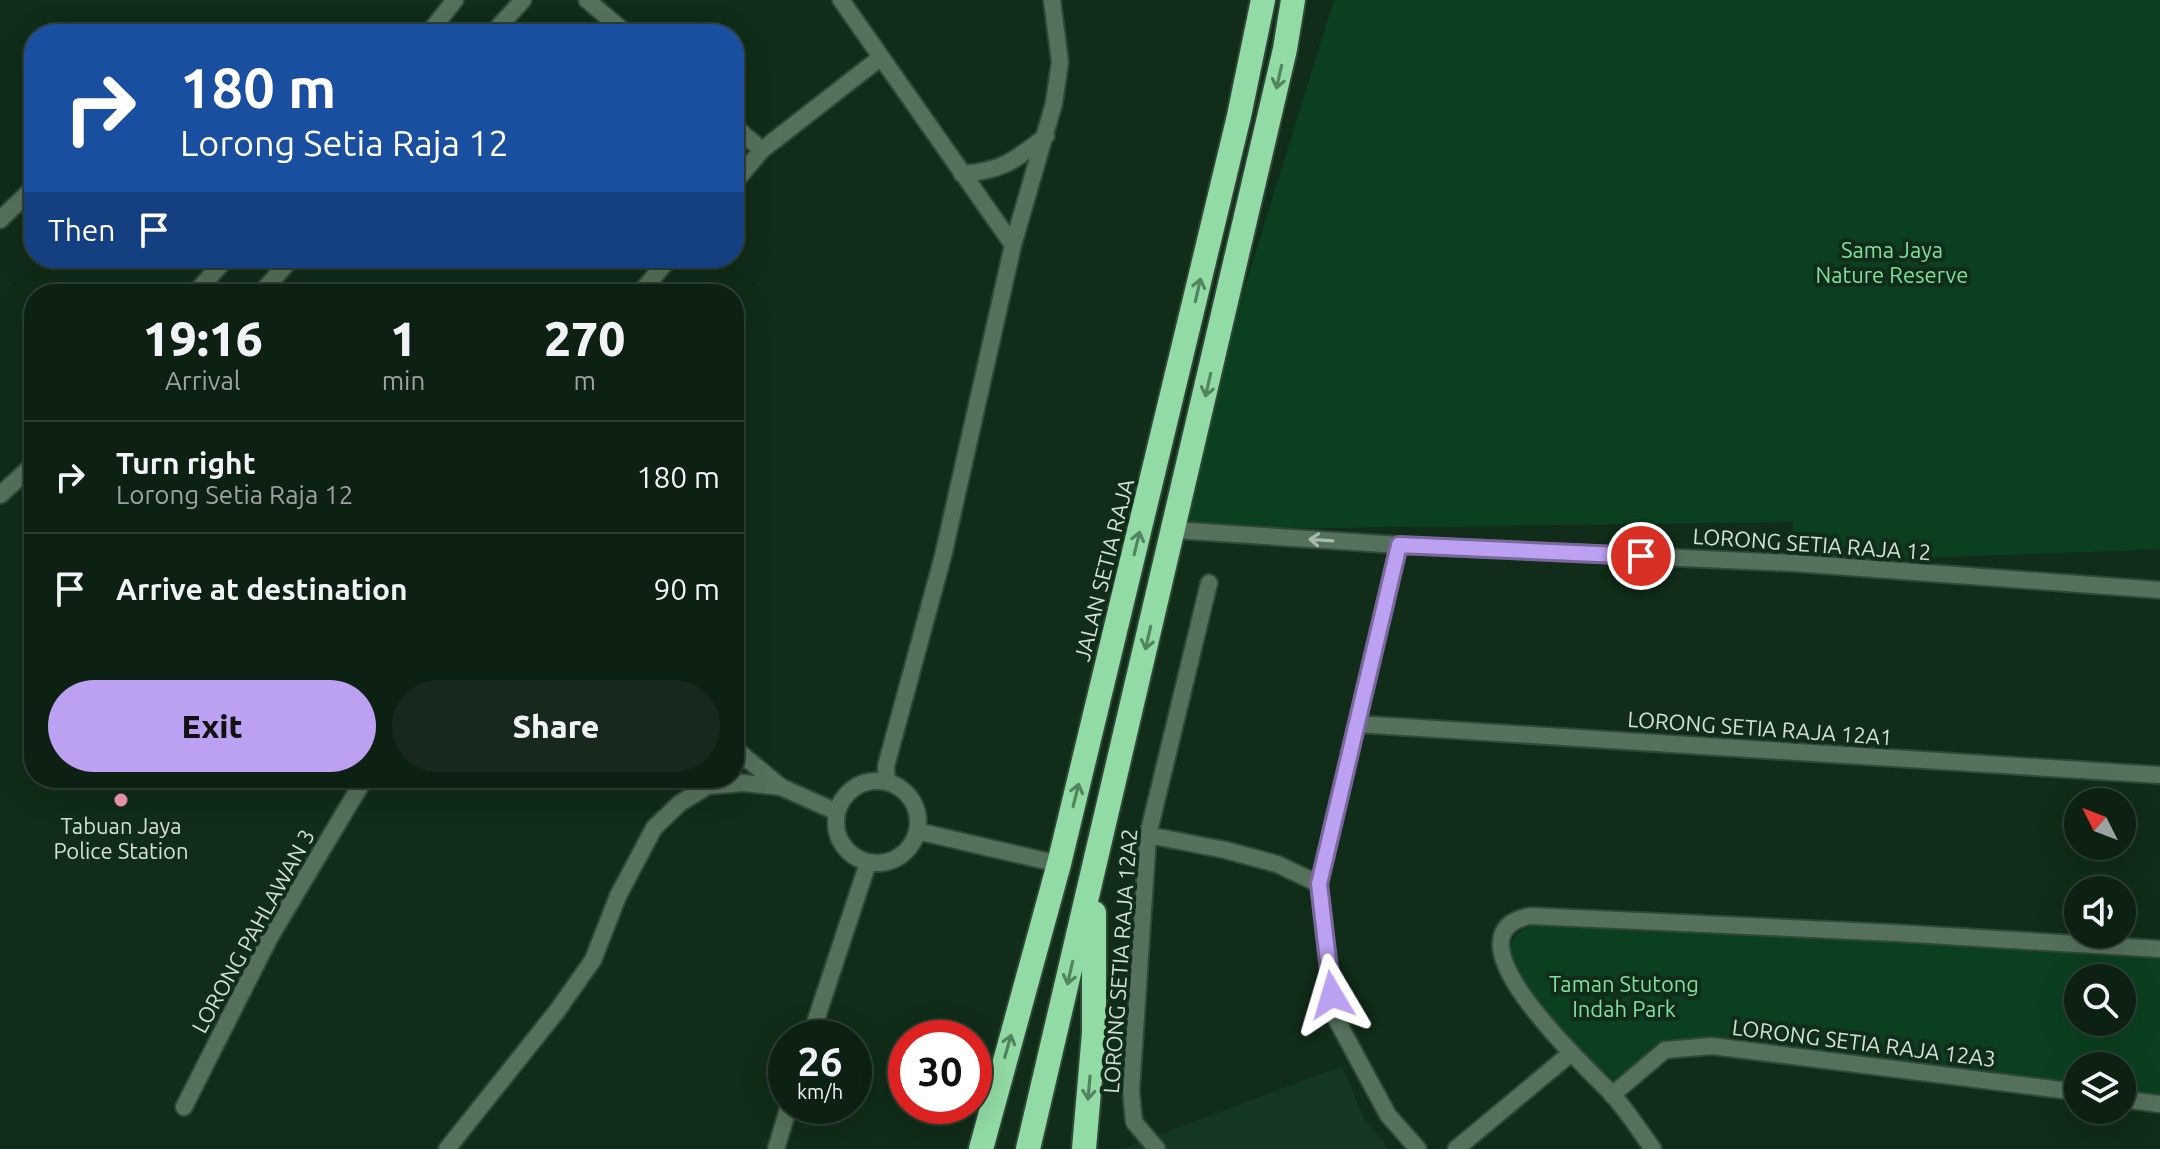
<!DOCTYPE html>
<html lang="en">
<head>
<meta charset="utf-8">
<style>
  body { margin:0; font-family:Ubuntu,sans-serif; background:#16291c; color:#f1f3f6; height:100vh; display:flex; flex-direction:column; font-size:30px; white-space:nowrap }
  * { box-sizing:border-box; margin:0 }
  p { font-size:26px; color:#9aa3a0 }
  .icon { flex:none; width:44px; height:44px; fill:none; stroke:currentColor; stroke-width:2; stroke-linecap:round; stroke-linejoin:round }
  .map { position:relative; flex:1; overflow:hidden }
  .panel { position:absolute; left:24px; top:284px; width:720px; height:504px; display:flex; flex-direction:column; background:#0d2113; border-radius:32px; box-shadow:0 8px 32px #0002,0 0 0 2px #2d3e33 }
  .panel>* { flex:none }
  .banner { position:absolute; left:24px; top:24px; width:720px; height:244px; border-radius:32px; box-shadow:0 8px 32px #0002,0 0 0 2px #2d3e33; background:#1a4fa0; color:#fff; overflow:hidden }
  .needle { width:52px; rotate:312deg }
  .fabs { position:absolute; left:2064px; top:788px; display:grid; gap:16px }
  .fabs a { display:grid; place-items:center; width:72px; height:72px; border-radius:50%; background:#0d2113; box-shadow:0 8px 32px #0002,0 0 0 2px #2d3e33; font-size:40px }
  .speed { position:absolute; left:768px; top:1020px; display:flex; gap:16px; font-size:40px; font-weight:700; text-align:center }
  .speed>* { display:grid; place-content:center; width:104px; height:104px; border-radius:50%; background:#0d2113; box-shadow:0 8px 32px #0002,0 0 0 2px #2d3e33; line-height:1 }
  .speed small { font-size:20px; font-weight:400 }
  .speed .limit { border:12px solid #d22; background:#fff; color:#111 }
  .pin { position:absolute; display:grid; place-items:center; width:68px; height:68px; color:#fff; margin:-34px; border:4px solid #fff; border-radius:50%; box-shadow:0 2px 8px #0007 }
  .me { position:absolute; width:88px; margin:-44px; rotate:353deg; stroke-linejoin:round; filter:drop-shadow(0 0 6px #0008) }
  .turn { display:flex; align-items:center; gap:28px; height:168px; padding:0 24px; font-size:36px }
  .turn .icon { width:104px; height:104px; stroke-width:2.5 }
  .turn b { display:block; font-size:56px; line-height:68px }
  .then { display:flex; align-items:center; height:76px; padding:0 24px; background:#0003; gap:16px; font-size:30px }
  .eta { display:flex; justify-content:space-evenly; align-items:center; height:136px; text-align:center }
  .eta b { font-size:48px; font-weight:800; line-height:56px }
  .action { display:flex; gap:16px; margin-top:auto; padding:16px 24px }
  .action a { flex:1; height:92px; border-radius:48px; background:#bca0f2; color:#111; font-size:32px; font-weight:800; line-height:92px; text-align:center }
  .action a+a { background:#16291c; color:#f1f3f6 }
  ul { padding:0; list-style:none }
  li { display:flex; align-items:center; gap:24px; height:112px; padding:0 24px; border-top:2px solid #2d3e33 }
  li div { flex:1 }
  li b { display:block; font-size:30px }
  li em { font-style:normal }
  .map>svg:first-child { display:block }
  .built { fill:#153721 }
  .green { fill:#0a401f; fill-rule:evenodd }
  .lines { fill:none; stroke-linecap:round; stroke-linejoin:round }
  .street-casing { stroke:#304937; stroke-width:20 }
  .highway-casing { stroke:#304937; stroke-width:28 }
  .street { stroke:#55715b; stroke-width:16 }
  .highway { stroke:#92dba6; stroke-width:24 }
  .oneway { stroke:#528460 }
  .oneway2 { stroke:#a6baaa }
  .route-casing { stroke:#7a689d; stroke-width:20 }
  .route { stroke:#bca0f2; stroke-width:14 }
  .poi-dot { fill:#f19ab2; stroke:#112c19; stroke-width:3 }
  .labels { text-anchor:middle; stroke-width:8; stroke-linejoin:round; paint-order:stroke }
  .park-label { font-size:22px; fill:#7fe19c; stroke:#112c19 }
  .street-label { font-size:22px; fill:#d1e1d4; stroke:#112c19 }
  .poi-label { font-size:22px; fill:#d1e1d4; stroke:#112c19 }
</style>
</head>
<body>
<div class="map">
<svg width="2160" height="1149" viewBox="0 0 2160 1149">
  <rect width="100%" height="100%" fill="#112c19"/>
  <path class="built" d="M1342,1066L1365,1120L1389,1149H1122Z"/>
  <path class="green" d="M1334,0H2160V549L1793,563V522L1174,530L1191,461Z
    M1530,925L1895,939L2160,956V1095L2122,1091V1066H2078V1086L1665,1049L1615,1082L1570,1038L1518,977L1508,950L1516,935ZM2078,978H2122V1022H2078Z"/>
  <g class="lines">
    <g class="street-casing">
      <path id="street" d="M587,0L627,34
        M841,0L1013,245
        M428,34L455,0
        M492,34L523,0
        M734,126L762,150
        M962,174C1003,171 1015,160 1046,136
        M734,183L762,150L880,58
        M0,220L34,187
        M194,294L227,258
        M260,294L292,258
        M639,294L670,258
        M0,495L34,464
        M1174,530L1399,545L1793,563L2160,590
        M1399,545L1319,884L1334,1015L1388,1115L1418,1149
        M1357,724L2160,775
        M734,748L781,787L837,812
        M836 822a41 41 0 1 1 82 0a41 41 0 1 1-82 0Z
        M887,782L886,766L943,556L1013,245L1054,103L1060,62L1052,0
        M917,831L1059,864
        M1148,835L1225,850L1277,864L1319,884
        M810,1038L868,863
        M1612,1095L1665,1050L1712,1046L2078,1092
        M2122,1099L2160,1104
        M184,1107L270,937L365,778
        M447,1149L557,1011L593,960L618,896L654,828L680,803L708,786L744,783L781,787
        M776,1149L789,1106
        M1157,1149L1134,1122L1131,1091L1148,835L1209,583
        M1456,1149L1570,1054
        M1653,1149C1640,1131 1627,1111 1612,1094C1588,1068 1439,934 1530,916L1896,933L2160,949"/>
    </g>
    <g class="highway-casing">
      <path id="highway" d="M981,1149L1059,864L1239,116L1263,0
        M1028,1149L1285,49L1293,0
        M1084,1149L1094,1033V913"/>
    </g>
    <use href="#street" class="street"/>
    <use href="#highway" class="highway"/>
  </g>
  <defs><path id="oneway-shaft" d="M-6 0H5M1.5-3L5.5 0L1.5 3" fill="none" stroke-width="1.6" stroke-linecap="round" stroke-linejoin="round" transform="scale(2)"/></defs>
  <g class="oneway">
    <use href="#oneway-shaft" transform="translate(1279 77) rotate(103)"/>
    <use href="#oneway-shaft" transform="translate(1198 290) rotate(-77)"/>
    <use href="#oneway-shaft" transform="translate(1208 385) rotate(103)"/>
    <use href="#oneway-shaft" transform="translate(1137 543) rotate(-76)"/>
    <use href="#oneway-shaft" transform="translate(1148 638) rotate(103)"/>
    <use href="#oneway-shaft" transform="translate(1076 795) rotate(-76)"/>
    <use href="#oneway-shaft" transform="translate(1070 973) rotate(103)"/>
    <use href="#oneway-shaft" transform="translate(1008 1046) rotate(-74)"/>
    <use href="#oneway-shaft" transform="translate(1089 1088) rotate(95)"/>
  </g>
  <use class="oneway2" href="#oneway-shaft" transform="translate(1321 540) rotate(-176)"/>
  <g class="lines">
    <g class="route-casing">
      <path id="route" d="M1332,995L1319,884L1399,545L1641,556"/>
    </g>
    <use href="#route" class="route"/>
  </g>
  <circle class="poi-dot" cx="121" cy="800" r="8"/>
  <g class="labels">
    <g class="park-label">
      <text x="1892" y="258">Sama Jaya<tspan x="1892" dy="25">Nature Reserve</tspan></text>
      <text x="1624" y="992">Taman Stutong<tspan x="1624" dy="25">Indah Park</tspan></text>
    </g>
    <g class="street-label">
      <text transform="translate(1812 544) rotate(4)" y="8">LORONG SETIA RAJA 12</text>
      <text transform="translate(1104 570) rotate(-76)" y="8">JALAN SETIA RAJA</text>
      <text transform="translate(1760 728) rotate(4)" y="8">LORONG SETIA RAJA 12A1</text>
      <text transform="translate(253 931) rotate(-61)" y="8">LORONG PAHLAWAN 3</text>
      <text transform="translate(1120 961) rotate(-86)" y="8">LORONG SETIA RAJA 12A2</text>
      <text transform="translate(1864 1043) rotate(7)" y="8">LORONG SETIA RAJA 12A3</text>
    </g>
    <g class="poi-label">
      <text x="121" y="834">Tabuan Jaya<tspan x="121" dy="25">Police Station</tspan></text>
    </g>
  </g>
</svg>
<div class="fabs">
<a><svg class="needle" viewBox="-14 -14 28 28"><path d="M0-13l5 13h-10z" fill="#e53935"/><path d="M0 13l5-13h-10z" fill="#9aa3a0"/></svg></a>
<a><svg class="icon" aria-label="sound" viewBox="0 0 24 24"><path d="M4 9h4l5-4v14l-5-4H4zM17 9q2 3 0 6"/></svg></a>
<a><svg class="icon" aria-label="search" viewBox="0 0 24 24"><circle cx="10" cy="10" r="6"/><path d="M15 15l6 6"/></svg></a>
<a><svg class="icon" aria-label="layers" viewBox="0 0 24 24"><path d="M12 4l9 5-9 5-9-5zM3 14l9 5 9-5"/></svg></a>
</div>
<div class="speed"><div>26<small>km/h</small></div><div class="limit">30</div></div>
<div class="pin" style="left:1641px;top:556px;background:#d93025"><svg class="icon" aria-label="arrive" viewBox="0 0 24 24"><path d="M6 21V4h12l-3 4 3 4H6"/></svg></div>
<svg class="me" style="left:1332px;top:995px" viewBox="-20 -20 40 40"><path d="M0-17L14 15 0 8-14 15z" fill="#bca0f2" stroke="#fff" stroke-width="4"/></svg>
<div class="banner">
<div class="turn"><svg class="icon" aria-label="right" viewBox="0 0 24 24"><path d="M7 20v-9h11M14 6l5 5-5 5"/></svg><div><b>180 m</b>Lorong Setia Raja 12</div></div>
<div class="then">Then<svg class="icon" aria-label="arrive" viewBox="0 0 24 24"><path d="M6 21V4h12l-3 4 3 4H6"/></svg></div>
</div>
<section class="panel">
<div class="eta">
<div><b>19:16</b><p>Arrival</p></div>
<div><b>1</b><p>min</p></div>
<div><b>270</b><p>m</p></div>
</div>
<ul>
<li><svg class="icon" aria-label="right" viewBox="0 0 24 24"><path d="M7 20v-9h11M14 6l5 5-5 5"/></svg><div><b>Turn right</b><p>Lorong Setia Raja 12</p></div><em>180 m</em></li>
<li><svg class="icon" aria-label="arrive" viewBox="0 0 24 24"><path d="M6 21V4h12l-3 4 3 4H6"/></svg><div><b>Arrive at destination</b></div><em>90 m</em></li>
</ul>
<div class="action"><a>Exit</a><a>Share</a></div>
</section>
</div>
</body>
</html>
